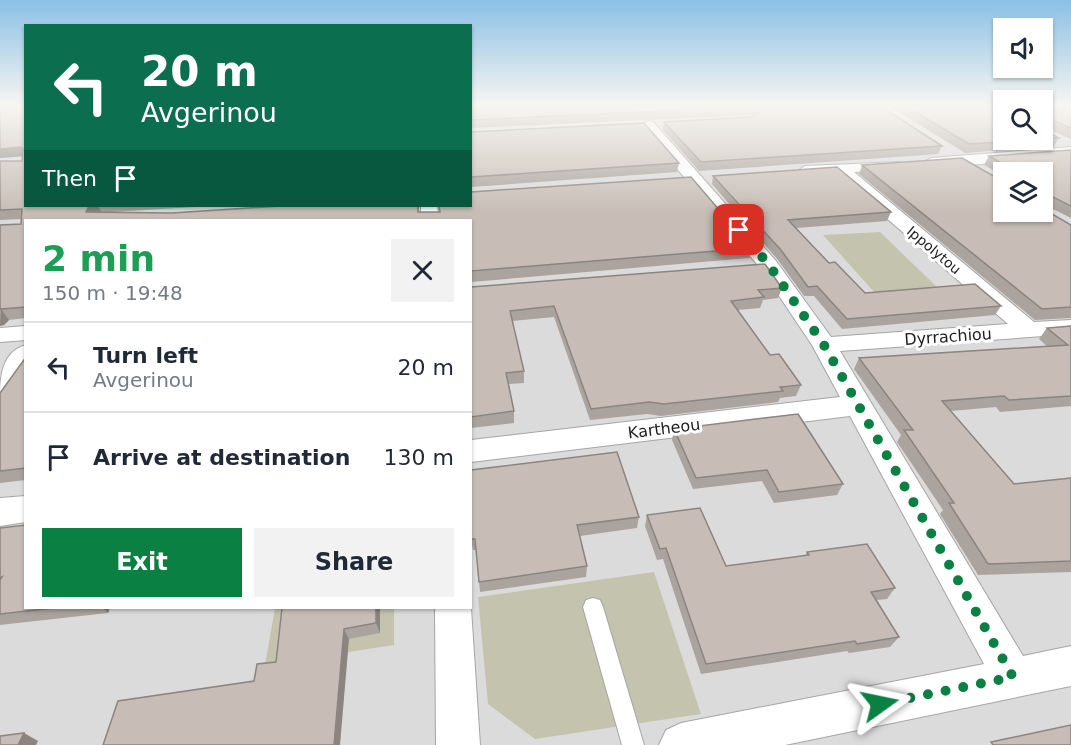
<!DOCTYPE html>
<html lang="en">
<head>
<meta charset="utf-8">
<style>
  body { margin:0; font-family:"DejaVu Sans",sans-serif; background:#f2f2f3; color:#1f2937; height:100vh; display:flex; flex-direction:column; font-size:22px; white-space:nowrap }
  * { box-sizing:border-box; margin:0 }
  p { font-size:20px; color:#747a83 }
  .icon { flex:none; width:33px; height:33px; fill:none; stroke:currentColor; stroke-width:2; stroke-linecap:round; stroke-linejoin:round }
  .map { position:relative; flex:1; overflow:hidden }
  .sheet { position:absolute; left:24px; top:219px; width:448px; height:390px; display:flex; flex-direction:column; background:#fff; border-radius:0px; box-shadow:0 2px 4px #0004 }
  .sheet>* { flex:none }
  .guide { position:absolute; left:24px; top:24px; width:448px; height:183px; border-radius:0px; box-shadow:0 2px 4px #0004; background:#0b6e4f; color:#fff; overflow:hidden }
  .fabs { position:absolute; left:993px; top:18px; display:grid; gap:12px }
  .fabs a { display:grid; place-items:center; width:60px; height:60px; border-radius:0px; background:#fff; box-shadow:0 2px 4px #0004; font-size:30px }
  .pin { position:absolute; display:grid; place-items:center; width:51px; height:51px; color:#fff; margin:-26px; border-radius:12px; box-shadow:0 3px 9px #0006 }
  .me { position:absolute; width:66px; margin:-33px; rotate:78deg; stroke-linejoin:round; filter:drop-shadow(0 0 4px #0008) }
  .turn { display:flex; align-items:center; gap:21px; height:126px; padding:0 18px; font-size:27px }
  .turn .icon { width:78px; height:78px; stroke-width:2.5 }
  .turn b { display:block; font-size:42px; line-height:51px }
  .then { display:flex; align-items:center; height:57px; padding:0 18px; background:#0003; gap:12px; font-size:22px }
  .round { display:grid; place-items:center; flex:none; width:63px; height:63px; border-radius:0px; background:#f2f2f3 }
  .overview { display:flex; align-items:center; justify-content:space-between; height:102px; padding:0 18px }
  h1 { font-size:36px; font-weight:600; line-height:45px; color:#1e9e55 }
  .action { display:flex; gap:12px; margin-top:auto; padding:12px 18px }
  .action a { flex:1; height:69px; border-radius:0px; background:#0b8043; color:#fff; font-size:24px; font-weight:600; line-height:69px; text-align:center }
  .action a+a { background:#f2f2f3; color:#1f2937 }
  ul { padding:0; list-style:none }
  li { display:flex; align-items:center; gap:18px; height:90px; padding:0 18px; border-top:2px solid #e0e1e3 }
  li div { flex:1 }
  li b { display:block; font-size:22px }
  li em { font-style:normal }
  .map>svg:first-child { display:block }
  .residential { fill:#dcdbdb; fill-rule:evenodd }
  .construction { fill:#c4c4ae }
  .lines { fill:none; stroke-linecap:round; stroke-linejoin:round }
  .service-casing { stroke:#a5a5a5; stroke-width:2 }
  .minor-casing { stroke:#a5a5a5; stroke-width:2 }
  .service { fill:#fff; fill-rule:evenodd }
  .minor { fill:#fff; fill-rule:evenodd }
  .wall { fill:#aba39d }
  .shaded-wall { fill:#8b847f }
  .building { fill:#c7bdb6; stroke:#8b847f; stroke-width:1.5 }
  .route { stroke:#0b8043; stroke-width:10; stroke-dasharray:0 18 }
  .labels { text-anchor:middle; stroke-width:6; stroke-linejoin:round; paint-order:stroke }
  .far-street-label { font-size:14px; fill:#1e1e1e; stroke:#fff }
  .street-label { font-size:16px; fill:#1e1e1e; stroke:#fff }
</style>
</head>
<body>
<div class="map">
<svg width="1071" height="745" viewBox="0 0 1071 745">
  <rect width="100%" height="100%" fill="#efebe3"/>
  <path class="residential" d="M25,107L26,206H471V107H1003L1004,140H1042L1043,107H1071V745H0V114ZM1004,172H1042V212H1004ZM26,220H471V608H26Z"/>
  <path class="construction" d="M880,232L939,289L874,292L823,235Z
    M654,572L701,714L535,739L488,704L478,597Z
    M275,608H394V645L265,665Z"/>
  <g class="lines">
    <g class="service-casing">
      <path id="service" d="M593,598L600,600L603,607L644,745H622L583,607L586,600Z"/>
    </g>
    <g class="minor-casing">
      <path id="minor" d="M648,121L653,122L776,261L831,337L1008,324L836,174H799L797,171L805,166L900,162L902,165L900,168L894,170L854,172L1034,322L1071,320V334L840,351L1023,656L1071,646V686L785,745H659L666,730L681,723L984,664L850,416L471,462V440L840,397L812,345L761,269L643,128L641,125Z
        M1071,147V157L931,168L923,163L931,158Z
        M421,206H437L439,220H421Z
        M26,326V340L0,342V328Z
        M26,345V372L9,396L0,399C0,378 1,352 26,345Z
        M26,496V522L0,526V498Z
        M435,608H471L480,745H436Z"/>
    </g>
    <use href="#service" class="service"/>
    <use href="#minor" class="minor"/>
  </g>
  <path class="wall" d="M26,107V206H212L112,212L172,213L419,206V212L752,248L749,258L471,282V220H26V318L9,320L4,325L0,326V225L21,224V219L0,220V161H22L23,156L0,158Z
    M471,107H882L942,146L938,154L699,171L663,130L664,122L751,117L755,115L471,128Z
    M891,107H1004V140H1042V107H1071V139L1044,127V130L1059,138L1054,146L965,153Z
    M471,132L679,163L677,172L471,187Z
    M1071,150V218L1043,204L1042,205V172H1004V176L984,165L989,156Z
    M862,165L1004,212L1071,225V318L1035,320L859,174Z
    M713,176L891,212L887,221L796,228L829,263L865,293L1001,306L995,315L842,329L814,296H804L778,260L712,184Z
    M471,287L782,288L778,298L763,300L760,308L738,310L770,355L801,385L796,396L780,398L778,402L661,416L647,414L590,420L554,317L512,321L524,371V383L509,384L514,411V423L471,428Z
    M1071,326V406L1000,412L996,407L951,411L1014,484L1071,478V572L978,575L940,514L943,510L897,442L901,435L854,369L859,358L1048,347L1039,339L1047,328Z
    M26,357V480L0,483V393Z
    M674,429L843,484L837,495L774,503L762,481L693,489L672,440Z
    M647,515L726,566L805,556L807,552L895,588L887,599L877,600L899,637L890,647L849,653L847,651L701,674L663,559L657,560L645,526Z
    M639,517L637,528L580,536L587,566L586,577L480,592L476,550H473L471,539Z
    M0,528L26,608H110L108,613L0,625Z
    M380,608V633L349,639L254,681L276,662Z"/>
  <path class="shaded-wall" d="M21,147L26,156L0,158V149Z
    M89,206H98L102,213L86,212Z
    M1,309L9,320L4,325L0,326Z
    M103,608H110L108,613Z
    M376,608H380V633L376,623Z
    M344,629L349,639L340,745H334Z
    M24,733L38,741L36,745H18Z"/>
  <path class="building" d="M0,107H26V206H89L86,212L172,213L280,206H418V212H440L439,206H471V192L691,177L752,248L471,271V220H26V307L1,309L0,310V225L21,224L22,209L0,210V161H22L23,149L21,147L0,149Z
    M471,107H747L471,120Z
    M758,107H882L942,146L701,162L664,122L751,117L760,112Z
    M907,107H1004V140H1034L969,144Z
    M1042,107H1071V128L1047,118L1044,120V130L1059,138L1042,139Z
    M644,123L679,163L471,177V132Z
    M1071,150V206L1049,195H1046V200H1042V172H1010V168L989,156Z
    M962,158L1004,182V212H1042V208L1071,225V307L1042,309L862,165Z
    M837,167L891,212L788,220L829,263L835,262L865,293L975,284L1001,306L847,319L817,286L808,287L781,250L713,176Z
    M765,264L782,288L758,290L764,297L731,301L770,355L779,354L801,385L780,387L783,391L664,404L649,402L591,409L554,306L510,311L524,371L506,373L514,411L471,417V287Z
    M1071,326V396L1009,400L1004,396L942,401L1014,484L1071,478V561L988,564L949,503H954L904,430H913L859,358L1068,345L1047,328Z
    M26,357V468L0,471V393Z
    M798,414L843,484L779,492L767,470L696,478L674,429Z
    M617,452L639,517L577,525L587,566L479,582L475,539H471V470Z
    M700,508L726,566L809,555L807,552L867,544L895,588L871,592L899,637L857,644L855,641L706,664L666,548L660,549L647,515Z
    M26,525V608H53L0,614V580L2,577L0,578V528Z
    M282,608H376V623L344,629L334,745H103L118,701L254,681L257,664L276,662Z
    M1071,725V745H993L991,742Z
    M24,733L18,745H0V736Z"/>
  <linearGradient id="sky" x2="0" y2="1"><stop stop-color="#8bc0e5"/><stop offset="0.5" stop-color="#f8f6f2"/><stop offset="1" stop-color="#f8f6f2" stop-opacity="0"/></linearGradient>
  <rect width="1071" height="212" fill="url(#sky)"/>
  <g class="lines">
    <path class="route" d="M739,230L769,265L824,345L1013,677L880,704"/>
  </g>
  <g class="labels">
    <g class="far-street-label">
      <text transform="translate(934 250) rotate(40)" y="5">Ippolytou</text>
    </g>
    <g class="street-label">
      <text transform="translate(948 336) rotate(-4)" y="6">Dyrrachiou</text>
      <text transform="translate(664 428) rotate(-7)" y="6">Kartheou</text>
    </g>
  </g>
</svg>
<div class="fabs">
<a><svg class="icon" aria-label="sound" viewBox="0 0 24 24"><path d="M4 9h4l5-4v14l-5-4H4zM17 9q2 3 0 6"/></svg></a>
<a><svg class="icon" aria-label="search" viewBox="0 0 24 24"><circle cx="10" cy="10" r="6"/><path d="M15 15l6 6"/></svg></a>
<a><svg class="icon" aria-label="layers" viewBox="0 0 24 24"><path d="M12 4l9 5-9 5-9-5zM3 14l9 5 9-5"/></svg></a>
</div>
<div class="pin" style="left:739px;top:230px;background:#d93025"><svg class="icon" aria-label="arrive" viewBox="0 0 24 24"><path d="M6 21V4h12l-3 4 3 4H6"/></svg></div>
<svg class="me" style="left:880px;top:704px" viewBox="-20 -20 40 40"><path d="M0-17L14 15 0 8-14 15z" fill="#0b8043" stroke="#fff" stroke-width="4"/></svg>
<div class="guide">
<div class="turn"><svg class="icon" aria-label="left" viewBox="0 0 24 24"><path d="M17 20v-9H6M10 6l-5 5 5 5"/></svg><div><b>20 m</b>Avgerinou</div></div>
<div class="then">Then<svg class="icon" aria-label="arrive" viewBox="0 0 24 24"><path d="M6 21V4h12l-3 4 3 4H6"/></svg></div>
</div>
<section class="sheet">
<div class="overview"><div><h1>2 min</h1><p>150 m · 19:48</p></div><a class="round"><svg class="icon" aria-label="close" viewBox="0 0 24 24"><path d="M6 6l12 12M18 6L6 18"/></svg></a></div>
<ul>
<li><svg class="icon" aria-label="left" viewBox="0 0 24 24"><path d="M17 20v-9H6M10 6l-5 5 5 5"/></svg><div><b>Turn left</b><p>Avgerinou</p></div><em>20 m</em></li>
<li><svg class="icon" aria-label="arrive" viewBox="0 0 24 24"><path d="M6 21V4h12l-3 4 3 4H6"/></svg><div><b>Arrive at destination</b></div><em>130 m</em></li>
</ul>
<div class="action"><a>Exit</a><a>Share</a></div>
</section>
</div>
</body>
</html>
